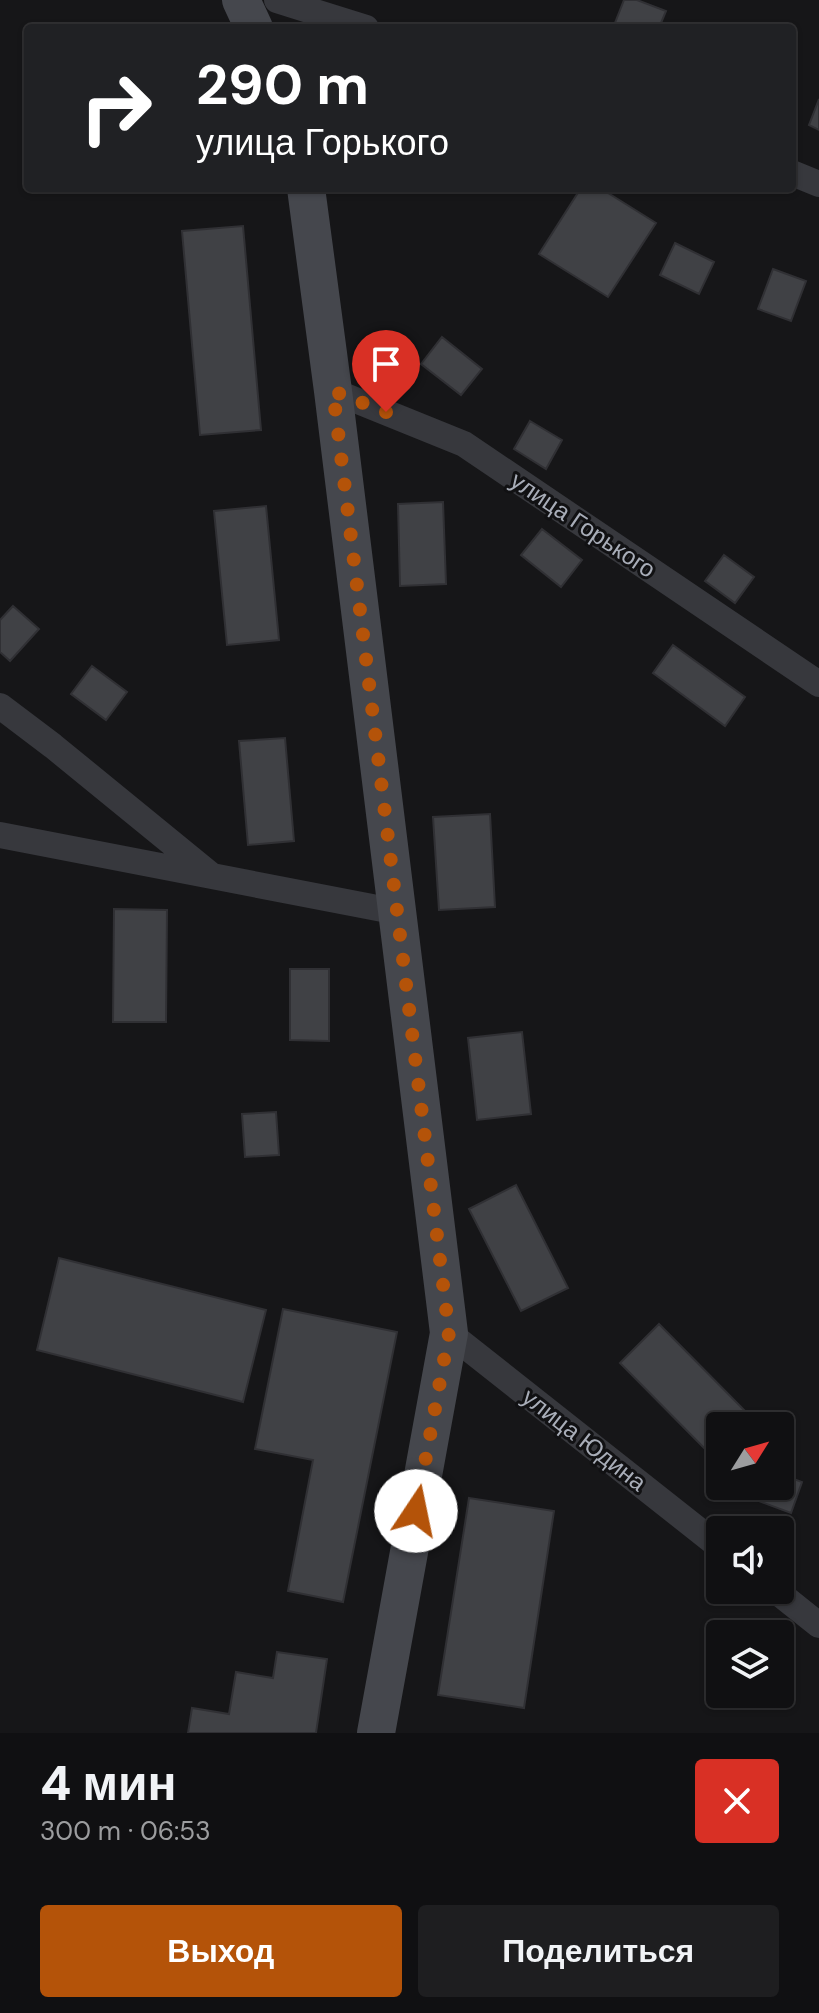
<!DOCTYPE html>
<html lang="ru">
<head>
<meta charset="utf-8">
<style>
  body { margin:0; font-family:"DM Sans",sans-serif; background:#1e1e20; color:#f1f3f6; height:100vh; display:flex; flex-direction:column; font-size:30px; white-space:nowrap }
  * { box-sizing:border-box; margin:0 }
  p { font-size:26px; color:#9c9d9f }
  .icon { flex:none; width:44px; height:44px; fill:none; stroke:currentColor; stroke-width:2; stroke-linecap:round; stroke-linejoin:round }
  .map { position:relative; height:1733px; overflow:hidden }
  .drawer { display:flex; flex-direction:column; background:#101012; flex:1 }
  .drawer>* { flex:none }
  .hud { position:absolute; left:24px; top:24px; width:772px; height:168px; border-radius:8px; box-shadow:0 2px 6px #0004,0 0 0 2px #303032; background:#202124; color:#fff; overflow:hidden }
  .needle { width:52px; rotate:53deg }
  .fabs { position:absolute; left:706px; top:1412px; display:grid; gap:16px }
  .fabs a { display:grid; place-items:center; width:88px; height:88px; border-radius:8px; background:#101012; box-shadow:0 2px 6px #0004,0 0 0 2px #303032; font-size:40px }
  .pin { position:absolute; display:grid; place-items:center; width:68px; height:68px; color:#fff; margin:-82px -34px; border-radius:50% 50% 50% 0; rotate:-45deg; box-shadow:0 0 8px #0007 }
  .pin .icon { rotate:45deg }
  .me { position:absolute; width:88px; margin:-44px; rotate:11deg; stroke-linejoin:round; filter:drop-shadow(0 0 6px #0008) }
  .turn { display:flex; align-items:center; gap:28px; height:168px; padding:0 40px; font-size:36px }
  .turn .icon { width:104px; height:104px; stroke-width:2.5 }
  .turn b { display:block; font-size:56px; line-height:68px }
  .round { display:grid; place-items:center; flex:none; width:84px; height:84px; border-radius:8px; background:#1e1e20 }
  .head { display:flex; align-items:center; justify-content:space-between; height:136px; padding:0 40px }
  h1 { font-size:48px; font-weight:800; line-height:60px }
  .primary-button { display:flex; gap:16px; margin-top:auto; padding:16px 40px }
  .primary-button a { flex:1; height:92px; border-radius:8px; background:#b45309; color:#fff; font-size:32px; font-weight:800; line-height:92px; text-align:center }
  .primary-button a+a { background:#1e1e20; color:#f1f3f6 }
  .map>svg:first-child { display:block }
  .building { fill:#404145; stroke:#303034; stroke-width:2 }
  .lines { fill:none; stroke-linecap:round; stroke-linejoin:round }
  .street { stroke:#37383d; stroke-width:26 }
  .secondary { stroke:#45474d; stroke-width:38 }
  .route { stroke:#b45309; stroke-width:14; stroke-dasharray:0 25.2 }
  .labels { text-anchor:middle; stroke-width:6; stroke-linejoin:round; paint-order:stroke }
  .street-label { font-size:24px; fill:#a8adb8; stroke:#111113 }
</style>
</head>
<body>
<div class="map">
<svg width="819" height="1733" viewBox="0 0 819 1733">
  <rect width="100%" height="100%" fill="#161618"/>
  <path class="building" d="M624,0H637L666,11L659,28H613Z
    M819,99V130L809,125Z
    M581,188H600L656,223L608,297L539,254Z
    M243,226L261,430L200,435L182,231Z
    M675,243L714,262L699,294L660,275Z
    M773,269L806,281L791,321L758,309Z
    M442,337L482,369L461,395L421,364Z
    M530,421L562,440L546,469L514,449Z
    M443,502L446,584L400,586L398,504Z
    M266,506L279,640L227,645L214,511Z
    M542,529L582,560L561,587L521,555Z
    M724,555L754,577L735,603L705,581Z
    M13,606L39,629L10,661L0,652V620Z
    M673,645L745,697L725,726L653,673Z
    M92,666L127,692L106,720L71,694Z
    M285,738L294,841L248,845L239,741Z
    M490,814L495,907L439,910L433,817Z
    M114,909L167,910L166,1022H113Z
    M290,969H329V1041L290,1040Z
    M522,1032L531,1114L477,1120L468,1038Z
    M276,1112L279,1155L245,1157L242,1114Z
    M516,1185L568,1288L521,1311L469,1209Z
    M59,1258L266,1310L243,1402L37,1350Z
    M283,1309L397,1332L343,1602L288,1591L313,1460L255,1449Z
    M659,1324L752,1418L745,1426H720V1450L713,1457L620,1363Z
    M780,1474L802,1482L791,1513L756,1500L761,1486H780Z
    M469,1498L554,1511L524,1708L438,1695Z
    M277,1652L327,1659L316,1733H188L192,1708L229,1714L236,1672L273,1678Z"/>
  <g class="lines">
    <path class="street" d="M277,0L366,28
      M792,173L819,184
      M333,391L464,444L819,684
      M0,706L53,746L211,875
      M0,835L398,912
      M449,1333L720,1547
      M775,1590L819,1625"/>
    <path class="secondary" d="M241,0L254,28
      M306,188L333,391L449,1333L376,1733"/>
  </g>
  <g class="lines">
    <path class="route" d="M386,412L333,391L449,1333L416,1511"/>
  </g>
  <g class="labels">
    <g class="street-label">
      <text transform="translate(583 525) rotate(34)" y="8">улица Горького</text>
      <text transform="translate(584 1440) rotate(38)" y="8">улица Юдина</text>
    </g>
  </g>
</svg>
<div class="fabs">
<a><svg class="needle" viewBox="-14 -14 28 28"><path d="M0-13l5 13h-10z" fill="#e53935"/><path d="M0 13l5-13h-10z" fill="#9c9d9f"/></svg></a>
<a><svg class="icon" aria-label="sound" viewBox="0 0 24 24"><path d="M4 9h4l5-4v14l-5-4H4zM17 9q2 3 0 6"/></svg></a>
<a><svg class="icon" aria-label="layers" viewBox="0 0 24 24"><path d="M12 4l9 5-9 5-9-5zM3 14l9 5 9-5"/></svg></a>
</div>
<div class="pin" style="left:386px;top:412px;background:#d93025"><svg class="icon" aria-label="arrive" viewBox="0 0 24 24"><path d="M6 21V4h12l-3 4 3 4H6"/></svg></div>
<svg class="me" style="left:416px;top:1511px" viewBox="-20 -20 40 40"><circle r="19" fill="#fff"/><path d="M0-13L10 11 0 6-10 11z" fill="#b45309"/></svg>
<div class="hud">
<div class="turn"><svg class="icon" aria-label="right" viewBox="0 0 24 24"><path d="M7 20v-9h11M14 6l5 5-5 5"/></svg><div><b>290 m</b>улица Горького</div></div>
</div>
</div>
<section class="drawer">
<div class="head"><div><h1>4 мин</h1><p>300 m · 06:53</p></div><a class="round" style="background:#d93025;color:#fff"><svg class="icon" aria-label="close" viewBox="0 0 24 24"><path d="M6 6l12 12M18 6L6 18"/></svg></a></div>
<div class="primary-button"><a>Выход</a><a>Поделиться</a></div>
</section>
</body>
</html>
